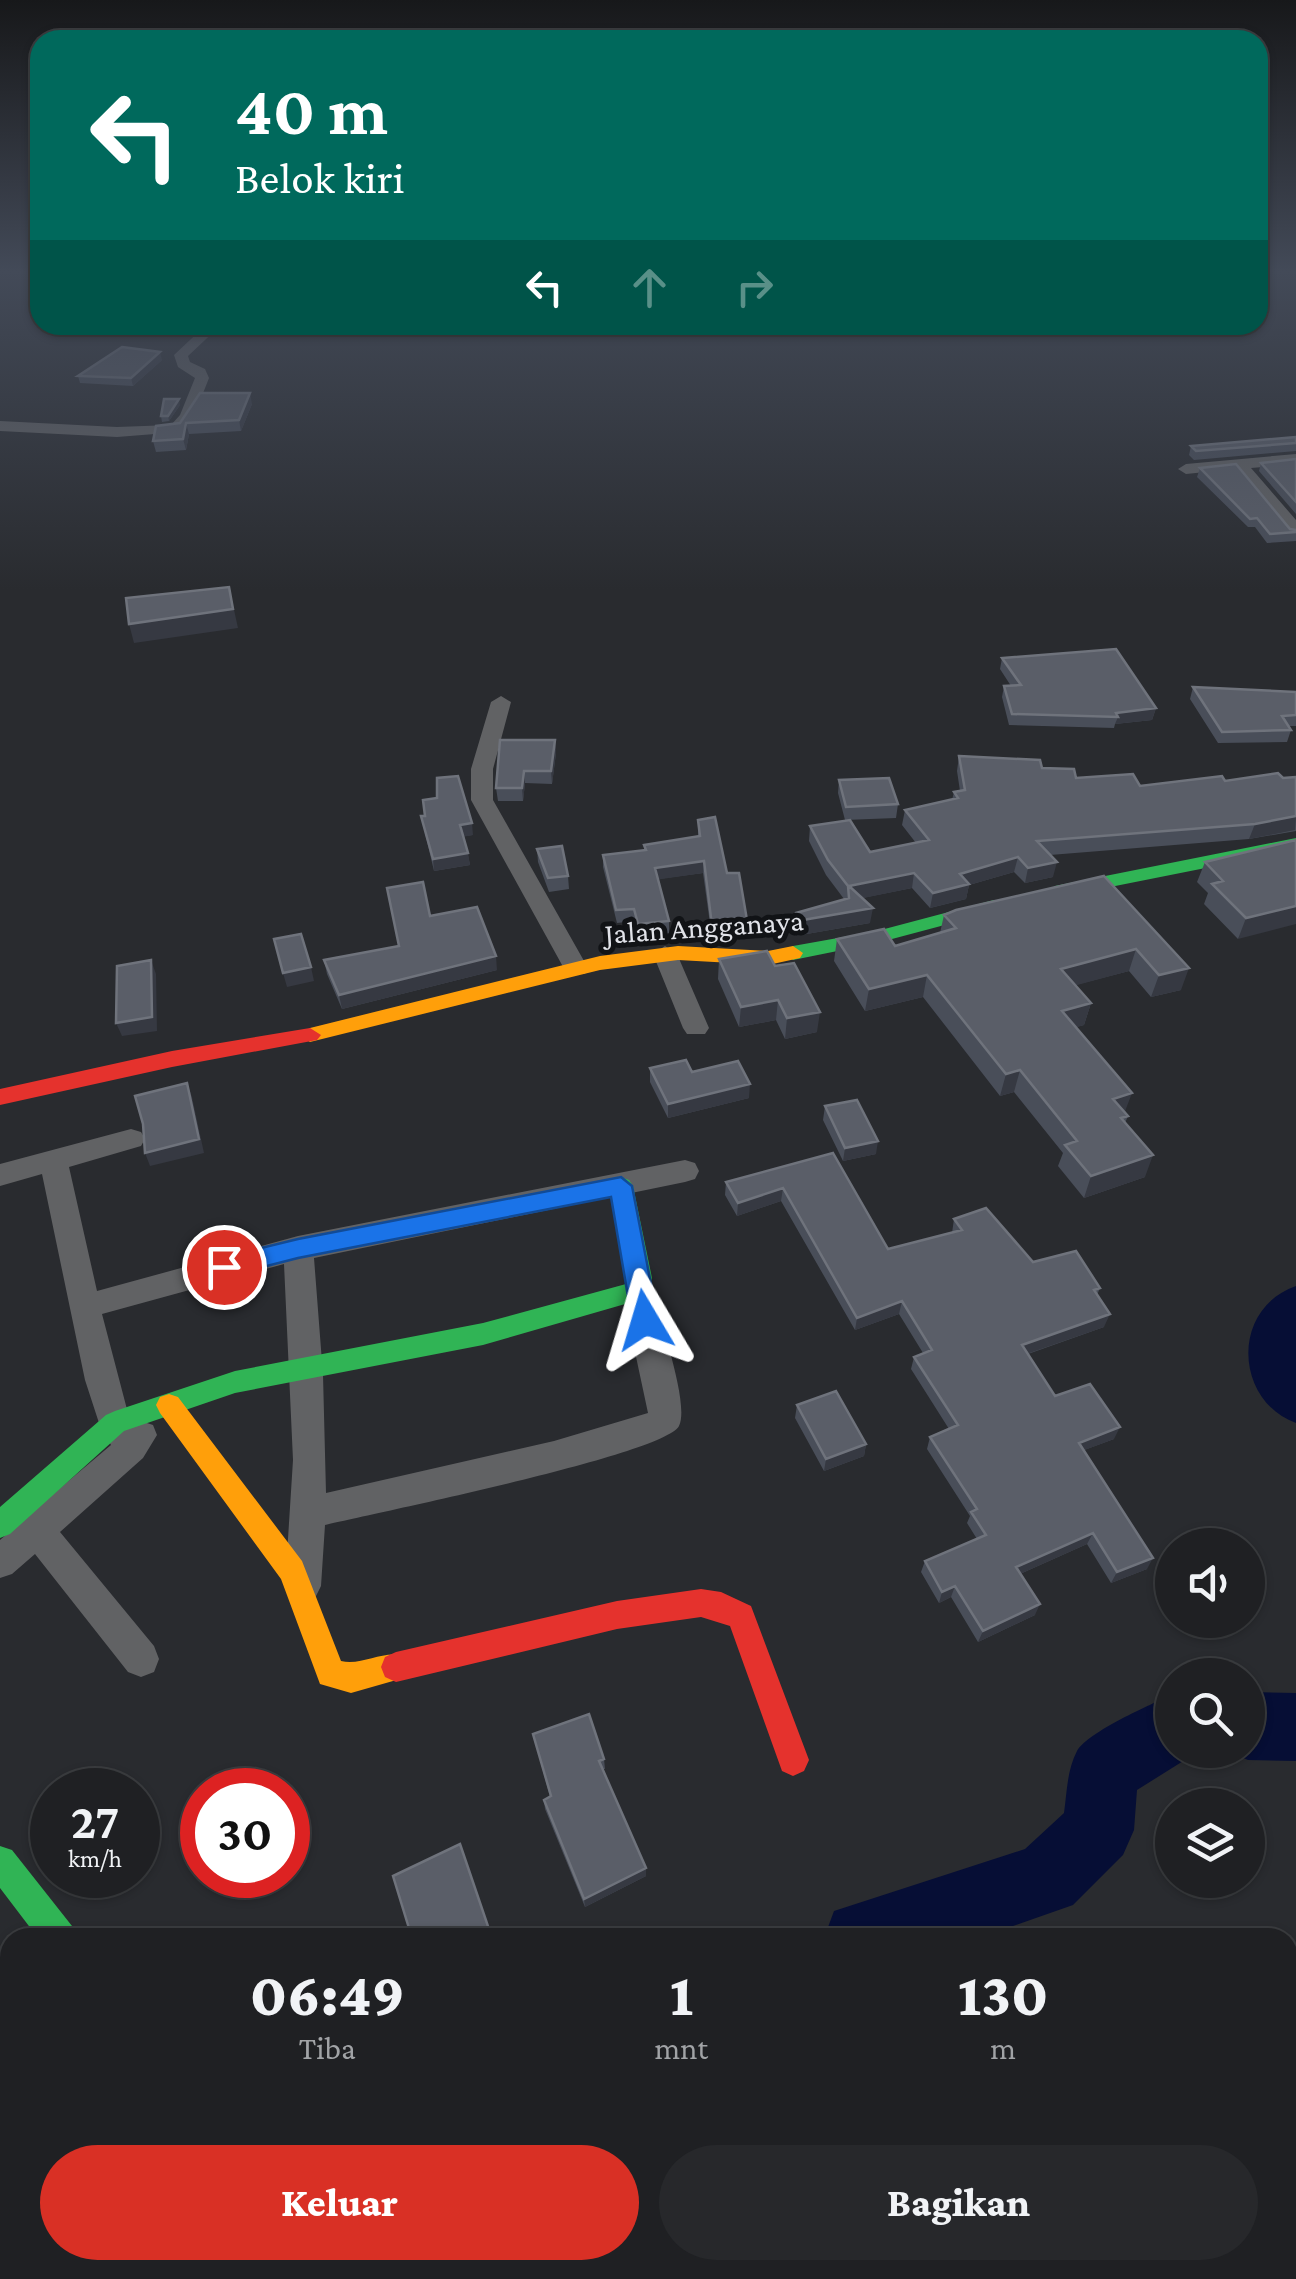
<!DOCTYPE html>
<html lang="id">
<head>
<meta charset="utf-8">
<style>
  body { margin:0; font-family:"Crimson Pro",serif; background:#27282b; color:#f1f3f6; height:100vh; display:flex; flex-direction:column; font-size:38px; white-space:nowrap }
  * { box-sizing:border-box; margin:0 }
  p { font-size:32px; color:#a1a3a6 }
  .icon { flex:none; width:55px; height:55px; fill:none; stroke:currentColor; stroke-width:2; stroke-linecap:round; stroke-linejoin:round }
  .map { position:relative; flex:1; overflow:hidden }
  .sheet { position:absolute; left:0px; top:1928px; width:1298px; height:352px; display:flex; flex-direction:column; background:#1f2023; border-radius:30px 30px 0 0; box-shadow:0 2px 8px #0004,0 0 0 2px #3c3e41 }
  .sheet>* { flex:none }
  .banner { position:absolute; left:30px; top:30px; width:1238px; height:305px; border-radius:30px; box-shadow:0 2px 8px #0004,0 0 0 2px #3c3e41; background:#00695c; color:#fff; overflow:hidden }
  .fabs { position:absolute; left:1155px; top:1528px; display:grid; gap:20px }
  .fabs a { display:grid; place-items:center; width:110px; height:110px; border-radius:50%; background:#1f2023; box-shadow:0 2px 8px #0004,0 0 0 2px #3c3e41; font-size:50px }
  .speed { position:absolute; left:30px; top:1768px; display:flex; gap:20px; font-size:50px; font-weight:700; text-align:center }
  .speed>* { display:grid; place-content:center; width:130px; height:130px; border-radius:50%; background:#1f2023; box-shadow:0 2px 8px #0004,0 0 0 2px #3c3e41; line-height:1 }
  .speed small { font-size:25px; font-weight:400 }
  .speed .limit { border:15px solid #d22; background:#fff; color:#111 }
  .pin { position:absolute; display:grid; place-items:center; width:85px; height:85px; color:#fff; margin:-42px; border:5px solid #fff; border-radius:50%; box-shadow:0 2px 10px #0007 }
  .me { position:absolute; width:110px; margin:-55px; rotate:353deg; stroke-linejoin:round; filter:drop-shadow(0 0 8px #0008) }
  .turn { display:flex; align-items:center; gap:35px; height:210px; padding:0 40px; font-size:45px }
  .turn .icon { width:130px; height:130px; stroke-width:2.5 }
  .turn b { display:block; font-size:70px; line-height:85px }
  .lanes { display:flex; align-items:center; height:95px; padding:0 40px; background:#0003; justify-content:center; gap:50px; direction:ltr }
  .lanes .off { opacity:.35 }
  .eta { display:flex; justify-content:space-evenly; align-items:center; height:170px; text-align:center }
  .eta b { font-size:60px; font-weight:800; line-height:70px }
  .cta { display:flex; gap:20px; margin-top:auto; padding:20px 40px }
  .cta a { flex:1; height:115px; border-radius:60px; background:#d93025; color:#fff; font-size:40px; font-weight:800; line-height:115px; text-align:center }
  .cta a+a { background:#27282b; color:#f1f3f6 }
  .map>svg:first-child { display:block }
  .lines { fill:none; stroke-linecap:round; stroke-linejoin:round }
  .river { fill:#060e35; fill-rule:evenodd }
  .street { fill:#616264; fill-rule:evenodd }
  .fast { fill:#30b455; fill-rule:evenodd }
  .slow { fill:#ff9f0a; fill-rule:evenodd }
  .jam { fill:#e5322d; fill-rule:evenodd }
  .wall { fill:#494e59 }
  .shaded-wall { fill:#363942 }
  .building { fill:#5a5e68; stroke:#6f737c; stroke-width:2.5 }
  .route { fill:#1a73e8; stroke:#114b97; stroke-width:2.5 }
  .labels { text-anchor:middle; stroke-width:10; stroke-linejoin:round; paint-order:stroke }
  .street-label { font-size:30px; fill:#e1e3e9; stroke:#111316 }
</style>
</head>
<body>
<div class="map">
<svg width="1296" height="2279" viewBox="0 0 1296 2279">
  <rect width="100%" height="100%" fill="#292b2f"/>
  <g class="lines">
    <path class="river" d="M1296,1286V1423C1235,1401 1230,1309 1296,1286Z
      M1248,1692L1296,1693V1761L1248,1760L1224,1750H1248Z
      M1172,1695V1750H1198L1196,1753L1137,1790L1134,1830L1123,1855L1073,1905L979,1938H824L834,1911L1025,1849L1064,1813C1067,1792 1067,1770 1077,1751C1088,1732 1151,1704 1172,1695Z
      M406,2270H496L492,2279H402Z"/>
    <path class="street" d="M206,325H221L188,356L190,362L205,369L209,378L194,416L180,432L117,437L0,431V421L117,427L171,425L180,415L195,378L178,367L174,355Z
      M1296,454V464L1251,468L1296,520V536L1290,535L1235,469L1186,474L1178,469L1186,464Z
      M501,696L511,702L493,769V800L588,968L585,974H567L471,800V769L491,702Z
      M665,946L677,954L709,1028L705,1034H687L683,1028L653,954Z
      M131,1129L141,1132L145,1139L141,1146L69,1167L97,1291L298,1236L685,1160L695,1163L699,1171L695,1179L685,1182L314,1258L323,1375L326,1493L554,1441L648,1413L622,1291L626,1282L637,1279L648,1282L652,1291C659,1317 690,1404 679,1426C663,1455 374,1513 325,1525L321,1586L315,1598L303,1603L291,1598L285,1586L293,1460L284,1264L102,1314L129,1417L133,1423L141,1421L153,1425L157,1435L143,1458L60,1532L154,1646L159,1659L154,1672L141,1677L128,1672L35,1554L12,1574L0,1578V1540L14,1528L9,1516L14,1505L26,1500L39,1506L111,1445L99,1423L85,1380L42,1174L0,1186V1164Z
      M244,2270H292L288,2279H240Z"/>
    <path class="fast" d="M1296,838V850L1055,898L1046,892L1055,886Z
      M994,900L1004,906L1001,910L877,943L793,960L783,953L793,946L877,931Z
      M621,1177L629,1180L633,1186L652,1278L646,1298L483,1345L235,1393L124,1431L10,1534L0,1538V1507L106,1415L115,1411L235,1371L483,1323L626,1284L609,1186L613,1180Z
      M0,1846L12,1850L72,1926L77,1938H38L0,1888Z
      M0,1955L10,1959V2003L0,1999Z
      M306,2270H347L350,2279H309Z"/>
    <path class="slow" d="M678,946L768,951L793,946L803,953L800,958L768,965L678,960L600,970L310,1042L299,1035L310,1028L600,956Z
      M169,1394L178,1397L302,1561L341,1661C364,1666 385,1648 407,1657L411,1667L407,1677L351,1693L320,1684L281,1579L160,1413L156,1405L160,1397Z
      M203,2270H245L248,2279H206Z"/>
    <path class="jam" d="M310,1028L321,1035L317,1040L172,1067L0,1105V1089L172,1051Z
      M701,1589L721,1592L751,1606L809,1760L804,1771L793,1776L782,1771L730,1626L701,1617L617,1629L396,1682L385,1677L381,1667L385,1657L396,1652L617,1601Z"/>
  </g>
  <path class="wall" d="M162,360L133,386L80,383L78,376Z
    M252,404L241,431L189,434L186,450L156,452L153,441L180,423Z
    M180,405L169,421L162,422L161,416Z
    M1296,437V451L1194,460L1189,455L1191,446Z
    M1296,459V514L1259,471L1261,463Z
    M1200,468L1290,529L1296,530V541L1267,543L1255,527H1248L1197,477Z
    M1002,658L1156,708L1152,720L1115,724L1114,728L1009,725L1002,697L1004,686H1011L1000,669Z
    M1193,687L1296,692V726H1289L1291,730L1287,742L1218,743L1190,699Z
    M555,740L556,753L552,784L525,783L523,801H498L496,788Z
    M959,756L1042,768L1076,778L1140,786L1296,777V831L1249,839L1050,855L1053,877L1025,883L1014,872L969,885L966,899L930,908L912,888L862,898L870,923L795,936L794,928L796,913L844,899L826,875L809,841L810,826L870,852L916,843L902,825L905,810L952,800L954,792L960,791L957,771Z
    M839,780L898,804L896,818L845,820L838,793Z
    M421,816L473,835L464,836L470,865L434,871Z
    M698,820L727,873L748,926L747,938H712L703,873L658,879L669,921V933L638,936L634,921L617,923L603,867V855L644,850V845L698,837Z
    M1296,840L1238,939L1204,904L1208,893L1197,882L1205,862Z
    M537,849L568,876L569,889L549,892L538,862Z
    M1104,876L1181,990L1151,997L1129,971L1075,985L1091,1003L1084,1025L1076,1027L1128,1116L1125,1123L1145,1177L1084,1198L1058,1166L1063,1153L1014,1092L1000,1096L923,997L865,1011L834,961L837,939L895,946L940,933L944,915Z
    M398,946L497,970L342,1009L327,974L324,960Z
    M719,959L775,966L817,1032L785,1039L776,1020L739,1027L718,979Z
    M650,1068L692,1072L749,1098L668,1118L650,1082Z
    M825,1106L876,1154L843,1161L823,1120Z
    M833,1153L888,1249L952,1233L954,1219L1033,1262L1100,1288L1097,1295L1104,1327L1028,1354L1055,1396L1114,1439L1084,1450L1147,1569L1111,1583L1087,1544L1020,1574L1035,1615L978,1642L951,1597L939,1603L921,1572L925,1561L977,1539L967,1523L970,1516L927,1449L930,1437L949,1429L911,1369L914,1357L923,1353L899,1314L855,1330L781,1201L737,1216L725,1195L726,1182Z
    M797,1405L866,1444L864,1456L824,1471L795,1418Z
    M533,1734L604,1759L605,1769H603L646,1868V1876L585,1907L545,1809L544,1800L550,1797Z"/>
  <path class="shaded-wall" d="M160,352L162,360L133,386L131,378Z
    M250,393L252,404L241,431L239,420Z
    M179,399L180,405L169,421L168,416Z
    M186,423L189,434L186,450L183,439Z
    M229,587L238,628L134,643L129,624Z
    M1156,708L1152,720L1115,724L1118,717L1116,713Z
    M555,740L556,753L552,784L551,771Z
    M524,771L525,783L523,801L522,788Z
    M1296,816L1295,830L1249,839L1255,824Z
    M472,823L473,835L462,837L460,825Z
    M468,853L470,865L434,871L433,859Z
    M1018,857L1014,872L969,885L966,899L930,908L933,893L960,874Z
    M704,861L703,873L655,880V868Z
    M1057,862L1053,877L1025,883L1028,868Z
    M914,873L912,888L849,901V886Z
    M1296,906V924L1238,939L1246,918Z
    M873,908L870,923L795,936L797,921Z
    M1136,949L1129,971L1055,991L1061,969Z
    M496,956L497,970L342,1009L339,995Z
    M151,960L156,974L157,1031L122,1036L116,1023Z
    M311,967L314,981L287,987L283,973Z
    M1189,968L1181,990L1151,997L1159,975Z
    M927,975L923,997L865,1011L869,989Z
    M778,1000L776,1020L739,1027L741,1007Z
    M1091,1003L1084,1025L1056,1033L1062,1011Z
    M820,1012L817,1032L785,1039L787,1018Z
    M1020,1070L1014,1092L1000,1096L1006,1074Z
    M187,1083L192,1097L204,1153L150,1166L145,1153Z
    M750,1084L749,1098L668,1118V1104Z
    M1132,1093L1124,1114L1113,1099Z
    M878,1141L876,1154L843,1161L845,1148Z
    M1153,1155L1145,1177L1084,1198L1091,1176Z
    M783,1188L781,1201L737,1216L738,1203Z
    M902,1301L899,1314L855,1330L857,1318Z
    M1110,1314L1104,1327L1018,1357L1022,1345Z
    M1120,1427L1114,1439L1074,1454L1079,1443Z
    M866,1444L864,1456L824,1471L826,1459Z
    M1093,1533L1087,1544L1011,1578L1016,1567Z
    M1153,1558L1147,1569L1111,1583L1117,1572Z
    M955,1586L951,1597L939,1603L942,1592Z
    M1040,1604L1035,1615L978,1642L983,1631Z
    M646,1868V1876L585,1907L584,1899Z
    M10,2264V2270H22L0,2279V2268Z"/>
  <path class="building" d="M122,347L160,352L131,378L78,376Z
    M200,393H250L239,420L186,423L183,439L153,441L156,426L180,423Z
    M164,399H179L168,416H161Z
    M1296,437V443L1196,451L1191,446Z
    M1296,459V502L1261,463Z
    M1236,464L1290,529L1296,530V532L1270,534L1257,518L1250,519L1200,468Z
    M229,587L233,609L129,624L126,598Z
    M1116,649L1156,708L1116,713L1118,717L1012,714L1004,686L1021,685L1002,658Z
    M1193,687L1296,692V715L1282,716L1291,730L1222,732Z
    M500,740H555L551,771H524L522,788H496Z
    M959,756L1040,760L1042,768L1074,769L1076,778L1133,774L1140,786L1222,776L1225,781L1278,773L1283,778L1296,777V816L1255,824L1037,841L1057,862L1028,868L1018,857L960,874L969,884L933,893L914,873L849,886L873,908L797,921L796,913L849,898L848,886L828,860L810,826L850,820L870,852L929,840L905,810L958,798L954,792L965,790Z
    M458,776L472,823L460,825L468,853L433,859L421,816H425L423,800L437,798V778Z
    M889,778L898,804L846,807L839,780Z
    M715,817L727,873H739L748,926H712L704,861L655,868L669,921L638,924L634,909L616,910L603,855L646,850L644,845L700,836L698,820Z
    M1296,840V906L1246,918L1212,884L1223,881L1205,862Z
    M562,846L568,876L548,878L537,849Z
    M1104,876L1189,968L1159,975L1136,949L1061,969L1091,1003L1062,1011L1132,1093L1113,1099L1128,1116L1121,1118L1153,1155L1091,1176L1065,1145L1077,1141L1020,1070L1006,1074L927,975L869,989L837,939L884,929L895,946L956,928L944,915L956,910Z
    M423,882L430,916L477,907L496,956L339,995L324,960L399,946L387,888Z
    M301,934L311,967L283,973L274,939Z
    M767,951L775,966L794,963L820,1012L787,1018L778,1000L741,1007L719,959Z
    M151,960L152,1017L116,1023L117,966Z
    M686,1060L692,1072L738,1061L750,1084L668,1104L650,1068Z
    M187,1083L199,1139L145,1153L143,1124L135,1096Z
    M857,1100L878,1141L845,1148L825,1106Z
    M833,1153L888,1249L962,1230L954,1219L986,1208L1033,1262L1076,1251L1100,1288L1094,1290L1110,1314L1022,1345L1055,1396L1090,1384L1120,1427L1079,1443L1153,1558L1117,1572L1093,1533L1016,1567L1040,1604L983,1631L955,1586L942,1592L925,1561L986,1535L971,1512L977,1509L930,1437L958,1425L914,1357L932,1350L902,1301L857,1318L783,1188L738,1203L726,1182Z
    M836,1391L866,1444L826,1459L797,1405Z
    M589,1714L604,1759L599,1761L646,1868L584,1899L544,1800L551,1796L533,1734Z
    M460,1844L492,1938H412L393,1876Z
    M10,2081V2264L0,2268V2085Z"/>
  <linearGradient id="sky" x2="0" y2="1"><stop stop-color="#17181a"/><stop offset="0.46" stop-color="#434a58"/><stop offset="1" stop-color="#434a58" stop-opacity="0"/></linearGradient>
  <rect width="1296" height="590" fill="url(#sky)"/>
  <path class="route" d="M621,1177L632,1186L658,1320L654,1327L645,1330L636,1327L632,1320L611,1197L298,1258L224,1277L216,1274L212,1267L216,1260L224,1257L298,1239Z"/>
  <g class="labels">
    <g class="street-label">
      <text transform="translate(704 927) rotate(-4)" y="10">Jalan Angganaya</text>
    </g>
  </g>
</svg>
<div class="fabs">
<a><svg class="icon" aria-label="sound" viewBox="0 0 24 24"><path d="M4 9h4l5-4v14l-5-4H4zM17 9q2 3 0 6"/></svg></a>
<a><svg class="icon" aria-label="search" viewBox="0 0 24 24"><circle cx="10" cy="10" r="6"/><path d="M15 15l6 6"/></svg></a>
<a><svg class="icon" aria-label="layers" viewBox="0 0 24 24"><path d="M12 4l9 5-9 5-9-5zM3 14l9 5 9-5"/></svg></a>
</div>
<div class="speed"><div>27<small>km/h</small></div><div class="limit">30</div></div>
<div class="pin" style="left:224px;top:1267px;background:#d93025"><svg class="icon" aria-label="arrive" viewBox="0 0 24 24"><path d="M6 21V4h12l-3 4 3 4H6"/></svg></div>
<svg class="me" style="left:645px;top:1320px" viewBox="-20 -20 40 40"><path d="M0-17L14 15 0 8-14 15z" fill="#1a73e8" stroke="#fff" stroke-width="4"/></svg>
<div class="banner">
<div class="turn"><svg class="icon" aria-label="left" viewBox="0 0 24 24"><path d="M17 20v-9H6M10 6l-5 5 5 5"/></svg><div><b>40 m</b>Belok kiri</div></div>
<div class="lanes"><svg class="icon" aria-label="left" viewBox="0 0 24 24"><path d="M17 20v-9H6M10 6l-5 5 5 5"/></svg><svg class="icon off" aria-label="ahead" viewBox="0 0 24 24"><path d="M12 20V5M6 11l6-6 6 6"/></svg><svg class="icon off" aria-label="right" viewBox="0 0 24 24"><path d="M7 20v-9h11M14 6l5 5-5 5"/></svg></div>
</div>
<section class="sheet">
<div class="eta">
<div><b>06:49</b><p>Tiba</p></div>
<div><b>1</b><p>mnt</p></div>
<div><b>130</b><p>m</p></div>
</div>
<div class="cta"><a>Keluar</a><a>Bagikan</a></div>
</section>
</div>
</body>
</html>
